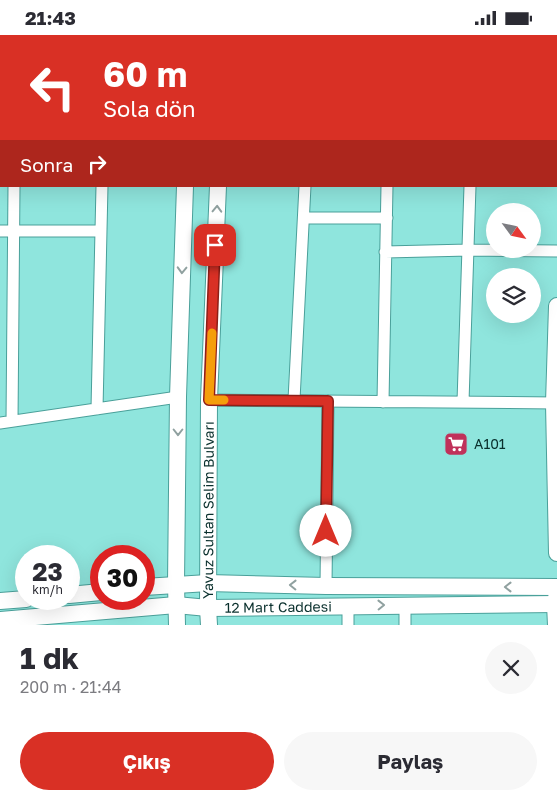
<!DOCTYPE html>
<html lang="tr">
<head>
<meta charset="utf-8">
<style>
  body { margin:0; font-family:"Golos Text",sans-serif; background:#f7f7f7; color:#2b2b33; height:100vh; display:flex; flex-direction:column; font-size:19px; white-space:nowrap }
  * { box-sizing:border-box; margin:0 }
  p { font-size:16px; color:#7c7c81 }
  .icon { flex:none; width:28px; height:28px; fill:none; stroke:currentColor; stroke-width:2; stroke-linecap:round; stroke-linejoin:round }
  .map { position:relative; height:590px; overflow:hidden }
  .sheet { display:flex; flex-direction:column; background:#fff; flex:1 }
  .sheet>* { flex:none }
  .top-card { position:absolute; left:0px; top:0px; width:558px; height:152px; box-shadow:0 5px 20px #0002; background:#d93025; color:#fff; overflow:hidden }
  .needle { width:32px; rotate:123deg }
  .controls { position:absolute; left:486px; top:168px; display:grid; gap:10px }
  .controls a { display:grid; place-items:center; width:55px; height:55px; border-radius:50%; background:#fff; box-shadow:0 5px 20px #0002; font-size:25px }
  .speed { position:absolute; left:15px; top:510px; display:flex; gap:10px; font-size:25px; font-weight:700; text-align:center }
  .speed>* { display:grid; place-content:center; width:65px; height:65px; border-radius:50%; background:#fff; box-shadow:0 5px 20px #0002; line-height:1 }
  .speed small { font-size:12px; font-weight:400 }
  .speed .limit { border:8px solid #d22; background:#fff; color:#111 }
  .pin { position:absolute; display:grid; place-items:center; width:42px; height:42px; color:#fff; margin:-21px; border-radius:10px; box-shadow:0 2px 8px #0006 }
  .me { position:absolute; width:55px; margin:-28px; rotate:0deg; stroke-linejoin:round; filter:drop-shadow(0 0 4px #0008) }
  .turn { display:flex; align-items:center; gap:18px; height:105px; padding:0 20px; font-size:22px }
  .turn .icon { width:65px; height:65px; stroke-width:2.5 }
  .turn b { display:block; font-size:35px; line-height:42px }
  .then { display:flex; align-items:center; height:48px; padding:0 20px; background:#0003; gap:10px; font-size:19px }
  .round { display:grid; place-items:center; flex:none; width:52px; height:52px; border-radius:26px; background:#f7f7f7 }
  .head { display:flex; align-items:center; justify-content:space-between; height:85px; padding:0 20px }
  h1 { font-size:30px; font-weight:700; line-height:38px }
  .primary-button { display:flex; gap:10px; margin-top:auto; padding:10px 20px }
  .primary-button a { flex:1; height:58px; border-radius:30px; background:#d93025; color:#fff; font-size:20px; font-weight:700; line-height:58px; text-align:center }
  .primary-button a+a { background:#f7f7f7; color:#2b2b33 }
  .status { display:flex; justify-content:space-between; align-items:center; height:35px; padding:0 25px; background:#fff; direction:ltr }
  .status svg { height:14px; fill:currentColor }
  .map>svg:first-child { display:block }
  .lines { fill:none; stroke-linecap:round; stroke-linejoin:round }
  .street-casing { stroke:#4aa09a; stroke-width:13 }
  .secondary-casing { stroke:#4aa09a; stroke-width:18 }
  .street { stroke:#fff; stroke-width:11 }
  .secondary { stroke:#fff; stroke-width:16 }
  .oneway { stroke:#90a1a0 }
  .route-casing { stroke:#8d1f18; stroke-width:12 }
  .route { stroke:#d93025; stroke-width:9 }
  .slow { stroke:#f59e0b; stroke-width:9 }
  .labels { text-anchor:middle; stroke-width:4; stroke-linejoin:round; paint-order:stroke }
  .poi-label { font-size:14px; fill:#092f2c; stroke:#8fe5dd; text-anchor:start }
  .street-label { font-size:14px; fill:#092f2c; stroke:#8fe5dd }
</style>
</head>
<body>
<div class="status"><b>21:43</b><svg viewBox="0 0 49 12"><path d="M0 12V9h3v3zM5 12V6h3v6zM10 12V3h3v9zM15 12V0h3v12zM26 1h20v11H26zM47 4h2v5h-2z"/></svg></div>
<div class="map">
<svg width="557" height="590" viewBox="0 0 557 590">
  <rect width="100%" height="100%" fill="#8fe5dd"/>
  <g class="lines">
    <g class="street-casing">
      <path id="street" d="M13,1V0
        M391,1V0
        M492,1V0
        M305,183H387
        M0,196H101
        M385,217L469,215L557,216
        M209,365L557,368
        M294,365L305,151
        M383,367L387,151
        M463,367L470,151
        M97,374L102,151
        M12,386L14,151
        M0,388L178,362
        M326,551L328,366
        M348,570V590
        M405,590V570"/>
    </g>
    <g class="secondary-casing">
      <g id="secondary">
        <path d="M190,1V0"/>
        <path d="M224,1V0"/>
        <path d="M0,6H1"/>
        <path d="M556,32H557"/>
        <path d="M557,271L554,368L557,518"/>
        <path d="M144,552L208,548L326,551L557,552"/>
        <path d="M69,560L101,557"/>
        <path d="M0,566L26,564"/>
        <path id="s1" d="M0,585L176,570L208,573L557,569"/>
        <path d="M177,590L176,549L178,362L185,151"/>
        <path id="s2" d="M209,590L208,573L209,365L218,151"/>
        <path d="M556,590L555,569L557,558"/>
      </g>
    </g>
    <use href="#street" class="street"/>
    <use href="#secondary" class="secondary"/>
  </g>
  <defs><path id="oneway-chevron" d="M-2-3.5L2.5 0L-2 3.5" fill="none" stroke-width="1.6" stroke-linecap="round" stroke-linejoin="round" transform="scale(1.25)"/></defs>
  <g class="oneway">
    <use href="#oneway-chevron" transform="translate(217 174) rotate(-88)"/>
    <use href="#oneway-chevron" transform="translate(182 235) rotate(92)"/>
    <use href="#oneway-chevron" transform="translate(178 397) rotate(90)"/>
    <use href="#oneway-chevron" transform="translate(293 550) rotate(-179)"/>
    <use href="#oneway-chevron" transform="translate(508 552) rotate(-180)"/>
    <use href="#oneway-chevron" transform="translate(381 570) rotate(-1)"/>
  </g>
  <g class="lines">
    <g class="route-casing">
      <path id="route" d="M215,210L209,365L328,366L326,496"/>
    </g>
    <use href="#route" class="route"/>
    <path class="slow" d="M212,298L209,365H224"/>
  </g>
  <defs>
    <g id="supermarket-square" transform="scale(1.25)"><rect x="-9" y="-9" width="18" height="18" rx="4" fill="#c0315a" stroke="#8fe5dd"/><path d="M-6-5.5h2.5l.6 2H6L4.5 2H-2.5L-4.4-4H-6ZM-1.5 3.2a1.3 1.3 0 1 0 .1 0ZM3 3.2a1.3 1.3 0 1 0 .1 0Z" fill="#fff"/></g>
  </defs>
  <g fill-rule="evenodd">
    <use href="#supermarket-square" x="456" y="409"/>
  </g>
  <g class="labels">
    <g class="poi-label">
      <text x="474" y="414">A101</text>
    </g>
    <g class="street-label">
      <text dy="5" stroke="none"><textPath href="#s2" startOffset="115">Yavuz Sultan Selim Bulvarı</textPath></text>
      <text dy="5" stroke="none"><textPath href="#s1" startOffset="279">12 Mart Caddesi</textPath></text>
    </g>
  </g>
</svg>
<div class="controls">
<a><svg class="needle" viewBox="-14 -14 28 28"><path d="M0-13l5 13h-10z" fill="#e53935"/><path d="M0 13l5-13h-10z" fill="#7c7c81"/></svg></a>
<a><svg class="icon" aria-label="layers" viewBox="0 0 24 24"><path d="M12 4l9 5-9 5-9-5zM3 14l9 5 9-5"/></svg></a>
</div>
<div class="speed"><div>23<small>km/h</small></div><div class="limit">30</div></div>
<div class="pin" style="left:215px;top:210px;background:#d93025"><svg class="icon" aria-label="arrive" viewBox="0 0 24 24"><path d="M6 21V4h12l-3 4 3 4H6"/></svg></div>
<svg class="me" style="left:326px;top:496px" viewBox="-20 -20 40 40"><circle r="19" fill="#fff"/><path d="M0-13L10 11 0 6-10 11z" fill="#d93025"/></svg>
<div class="top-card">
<div class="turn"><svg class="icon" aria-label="left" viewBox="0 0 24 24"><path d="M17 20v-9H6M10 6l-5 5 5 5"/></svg><div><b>60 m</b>Sola dön</div></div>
<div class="then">Sonra<svg class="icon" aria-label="right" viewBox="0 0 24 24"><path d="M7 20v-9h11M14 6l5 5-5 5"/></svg></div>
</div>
</div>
<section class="sheet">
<div class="head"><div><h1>1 dk</h1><p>200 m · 21:44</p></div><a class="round"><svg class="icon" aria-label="close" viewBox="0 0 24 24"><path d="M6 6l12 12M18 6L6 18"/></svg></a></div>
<div class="primary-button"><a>Çıkış</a><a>Paylaş</a></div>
</section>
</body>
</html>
